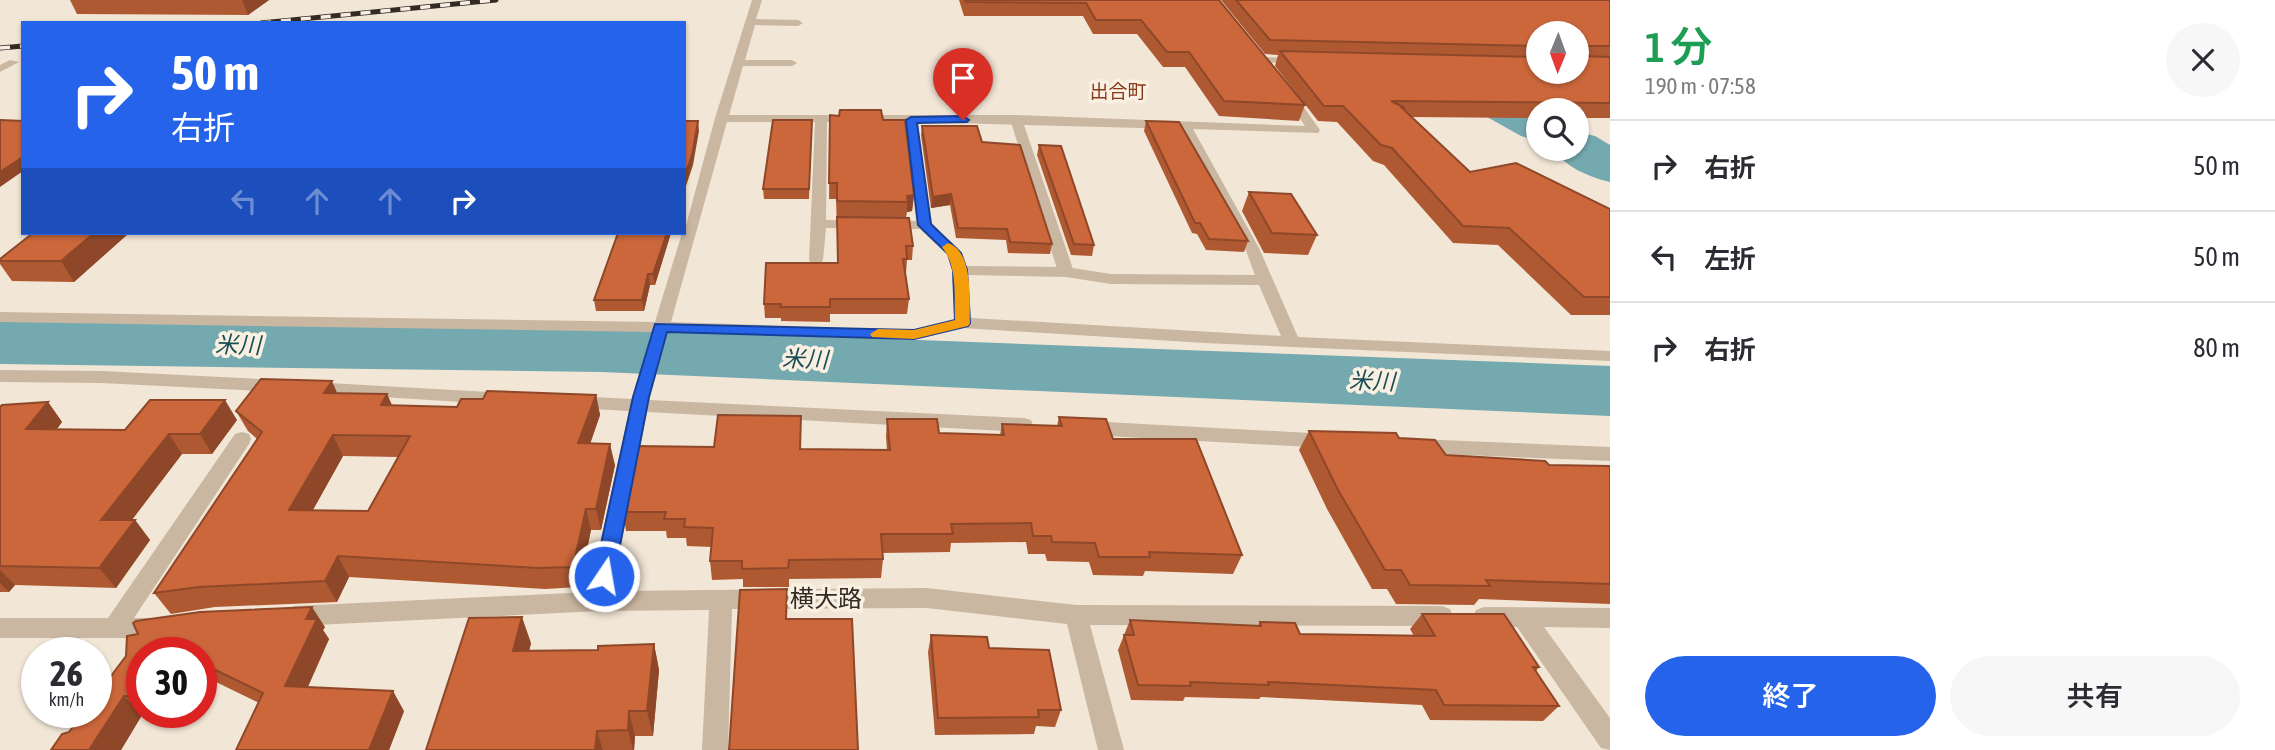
<!DOCTYPE html>
<html lang="ja">
<head>
<meta charset="utf-8">
<style>
  body { margin:0; font-family:"Asap Condensed","Noto Sans JP",sans-serif; background:#f7f7f7; color:#2b2b33; height:100vh; display:flex; flex-direction:column; font-size:26px; white-space:nowrap }
  * { box-sizing:border-box; margin:0 }
  p { font-size:23px; color:#7c7c81 }
  .icon { flex:none; width:38px; height:38px; fill:none; stroke:currentColor; stroke-width:2; stroke-linecap:round; stroke-linejoin:round }
  .map { position:relative; flex:1; overflow:hidden }
  .sheet { display:flex; flex-direction:column; background:#fff; width:665px }
  .sheet>* { flex:none }
  .guide { position:absolute; left:21px; top:21px; width:665px; height:214px; border-radius:0px; box-shadow:0 2px 5px #0004; background:#2563eb; color:#fff; overflow:hidden }
  .needle { width:46px; rotate:181deg }
  .fabs { position:absolute; left:1526px; top:21px; display:grid; gap:14px }
  .fabs a { display:grid; place-items:center; width:63px; height:63px; border-radius:50%; background:#fff; box-shadow:0 2px 5px #0004; font-size:35px }
  .speed { position:absolute; left:21px; top:637px; display:flex; gap:14px; font-size:35px; font-weight:700; text-align:center }
  .speed>* { display:grid; place-content:center; width:91px; height:91px; border-radius:50%; background:#fff; box-shadow:0 2px 5px #0004; line-height:1 }
  .speed small { font-size:18px; font-weight:400 }
  .speed .limit { border:10px solid #d22; background:#fff; color:#111 }
  .pin { position:absolute; display:grid; place-items:center; width:60px; height:60px; color:#fff; margin:-72px -30px; border-radius:50% 50% 50% 0; rotate:-45deg; box-shadow:0 0 7px #0007 }
  .pin .icon { rotate:45deg }
  .me { position:absolute; width:77px; margin:-38px; rotate:12deg; stroke-linejoin:round; filter:drop-shadow(0 0 5px #0008) }
  .turn { display:flex; align-items:center; gap:24px; height:147px; padding:0 35px; font-size:32px }
  .turn .icon { width:91px; height:91px; stroke-width:2.5 }
  .turn b { display:block; font-size:49px; line-height:60px }
  .lanes { display:flex; align-items:center; height:66px; padding:0 35px; background:#0003; justify-content:center; gap:35px; direction:ltr }
  .lanes .off { opacity:.35 }
  .round { display:grid; place-items:center; flex:none; width:74px; height:74px; border-radius:37px; background:#f7f7f7 }
  .headline { display:flex; align-items:center; justify-content:space-between; height:119px; padding:0 35px }
  h1 { font-size:42px; font-weight:600; line-height:52px; color:#1e9e55 }
  .button { display:flex; gap:14px; margin-top:auto; padding:14px 35px }
  .button a { flex:1; height:80px; border-radius:42px; background:#2563eb; color:#fff; font-size:28px; font-weight:600; line-height:80px; text-align:center }
  .button a+a { background:#f7f7f7; color:#2b2b33 }
  ul { padding:0; list-style:none }
  li { display:flex; align-items:center; gap:21px; height:91px; padding:0 35px; border-top:2px solid #e1e1e2 }
  li div { flex:1 }
  li b { display:block; font-size:26px }
  li em { font-style:normal }
  main { display:flex; flex:1; min-height:0 }
  .map>svg:first-child { display:block }
  .lines { fill:none; stroke-linecap:round; stroke-linejoin:round }
  .river { fill:#74a9af; fill-rule:evenodd }
  .lane { fill:#cab7a2; fill-rule:evenodd }
  .street { fill:#cab7a2; fill-rule:evenodd }
  .rail-casing { stroke:#342a25; stroke-width:5 }
  .rail { stroke:#f9f0e2; stroke-width:3.5; stroke-dasharray:10; stroke-linecap:butt }
  .wall { fill:#af5933; fill-rule:evenodd }
  .shaded-wall { fill:#8e4829 }
  .building { fill:#cb673b; stroke:#8e4829; stroke-width:2; fill-rule:evenodd }
  .route { fill:#2563eb; stroke:#184099; stroke-width:2 }
  .slow { fill:#f59e0b }
  .labels { text-anchor:middle; stroke-width:7; stroke-linejoin:round; paint-order:stroke }
  .far-neighbourhood-label { font-size:19px; fill:#853b1b; stroke:#f9f0e2 }
  .water-label { font-size:23px; font-style:italic; fill:#194e56; stroke:#f9f0e2 }
  .near-street-label { font-size:24px; fill:#342a25; stroke:#f9f0e2 }
</style>
</head>
<body>
<main>
<div class="map">
<svg width="1610" height="750" viewBox="0 0 1610 750">
  <rect width="100%" height="100%" fill="#f2e6d6"/>
  <g class="lines">
    <path class="river" d="M1266,0H1315L1453,63L1545,110H1538V141L1521,136L1423,81L1272,8Z
      M1577,132L1595,136L1610,145V182C1589,177 1565,167 1553,149H1577Z
      M0,320L601,328L1610,366V416L601,372L0,364Z"/>
    <path class="lane" d="M1012,117L1022,119L1074,272L1071,275L1066,277L1058,272L1010,119Z"/>
    <path class="street" d="M752,0H762L756,19L798,20L803,23L798,26L755,25L745,60H792L797,63L792,66H743L729,115H1016L1305,126L1283,94L1293,92L1320,130L1318,133L1193,129L1259,248L1298,337L1610,351V361L1205,343L963,328L914,340L668,332L649,400L1024,418L1031,420L1033,425L1031,430L1024,432L647,412L612,591L927,588L1076,605L1442,606L1450,609L1453,616L1450,623L1442,626L1090,625L1124,750H1098L1067,624L927,608L732,609L728,750H702L709,610L599,611L295,626L287,623L284,616L287,609L295,606L590,592L629,411L573,408L567,406L564,402L567,398L573,396L632,399L652,332L0,322V312L655,322L682,233H684L715,118ZM727,122H815L809,260L811,263H821L823,260L826,228L920,229L947,254L952,270L955,320L914,330L671,322ZM827,122H905L916,221L826,220ZM917,122L1181,129L1245,248L1255,275L1111,274L1066,267L966,266L959,249L931,224ZM968,275L1066,277L1111,284L1259,285L1281,336L971,318Z
      M1261,57L1300,58L1305,61L1300,64L1257,62L1256,60Z
      M10,60L19,62L0,72V65Z
      M0,370L102,371L280,380L289,386L280,392L102,383L0,382Z
      M311,382L507,393L516,399L507,405L305,392L302,388L305,384Z
      M1087,421L1328,434L1335,436L1337,441L1335,446L1328,448L1087,435L1080,433L1078,428L1080,423Z
      M242,432L249,434L251,439L249,444L134,618H160L168,621L172,628L168,635L160,638H0V618H108L235,434Z
      M1416,439L1610,447V461L1416,453L1409,451L1406,446L1409,441Z
      M1484,607L1610,608V628L1544,627L1610,718V750L1601,748L1517,627H1484L1476,624L1473,617L1476,610Z"/>
    <g class="rail-casing">
      <path id="rail" d="M261,23L496,0
        M0,48L23,46"/>
    </g>
    <use href="#rail" class="rail"/>
  </g>
  <path class="wall" d="M70,0H269L248,15L77,14Z
    M959,0H1219L1305,105L1299,121L1219,116L1185,67H1163L1137,34H1093L1083,16H964Z
    M1221,0H1610V118H1577V110H1538V118L1411,117L1470,172L1610,209V315H1571L1498,245L1453,243L1384,165L1373,161L1337,122L1318,121L1275,66L1278,55L1265,54ZM1538,33L1577,72H1538Z
    M830,115L883,120L914,195L912,211L907,212L906,218L913,246L912,260H907L906,273H905L909,299L907,314H830V322L781,321V318H765L764,304L838,263L836,199H829Z
    M812,120L809,199H764L763,189Z
    M1146,121L1248,241L1244,252L1206,250L1197,234L1192,233L1144,131Z
    M922,126L982,142L1052,244L1050,254L1008,253L1006,240L956,238L950,205L931,208L921,135Z
    M1039,145L1094,245L1092,256L1071,255L1037,155Z
    M1249,192L1317,235L1308,255L1264,253L1242,211Z
    M129,233L74,282L12,281L0,264V259Z
    M618,233H671L655,285H650L644,311H596L594,300Z
    M337,393L387,394L392,405L457,407L483,399L596,395L600,415L590,444L615,465L601,530H591L579,587L545,589L349,577L337,602L215,607L171,614L154,593L257,439L248,431L236,411ZM343,456L399,457L368,511L313,510Z
    M48,402L62,422L56,430H125L237,420L212,454H182L132,520H135L150,540L116,588L15,585L9,592H0V407Z
    M1059,417L1113,439L1242,555L1233,574L1145,571L1143,576L1093,575L1089,562L1047,561L1045,554H1028L1026,542L951,543L950,552L882,553L883,559L881,578L789,579V587H743V579L712,580L710,561L712,547L687,546L686,538H667L666,531H626L623,512L801,449L887,450L886,437L887,419L939,433L1000,435L1002,424L1057,426Z
    M1309,431L1399,438L1446,455L1549,465L1610,466V604L1479,599L1474,605L1396,604L1387,589H1372L1327,509L1299,450Z
    M1422,614L1539,667L1536,671L1559,706L1543,721L1430,720L1422,705L1261,697L1259,699L1185,697L1183,701L1131,700L1118,650L1130,620L1258,626L1260,622L1300,634L1414,636L1410,629Z
    M325,627L323,630L329,639L308,687L404,711L389,750H236L259,703L216,682L201,711V653H142V712H200L199,715H142L121,750H51L69,732L126,656L138,634Z
    M931,635L989,648L1061,710L1055,727L1036,726L1034,734L935,735L928,652Z
    M531,643L529,651L598,650L654,644L659,670L653,736H635L634,750H426Z"/>
  <path class="shaded-wall" d="M242,0H269L248,15Z
    M698,121L699,131L693,165L684,192V178Z
    M23,157V171L0,187V172Z
    M951,194L950,205L931,208L933,197Z
    M914,195L912,211L907,212V196Z
    M94,233H129L74,282L61,261Z
    M667,233H671L655,285L653,274Z
    M648,274L650,285L644,311L642,300Z
    M332,381L341,402L324,393Z
    M387,394L396,415L381,405Z
    M596,395L600,415L583,464L578,443Z
    M225,400L237,420L212,454L200,434Z
    M48,402L62,422L42,449L26,429Z
    M169,434L182,454L117,539L101,520Z
    M333,435L343,456L301,531L289,510Z
    M610,444L615,465L601,530L596,509Z
    M586,509L591,530L579,587L573,567Z
    M135,520L150,540L116,588L99,568Z
    M338,556L349,577L337,602L325,581Z
    M0,570L15,585L9,592L0,583Z
    M312,607L325,627L323,630L329,639L299,706L285,686L306,619Z
    M522,617L531,643L523,677L513,651Z
    M654,644L659,670L653,736L647,711Z
    M201,664L216,682L201,711Z
    M393,691L404,711L389,750H369Z
    M124,696L142,715L121,750H89Z
    M629,711L635,736L634,750H633L628,730Z
    M597,731L603,750H595Z"/>
  <path class="building" d="M965,0H1219L1305,105L1224,101L1189,52H1167L1141,20H1096L1086,3L966,2Z
    M1236,0H1610V46H1585L1583,49L1584,56L1610,57V103L1391,101L1405,108H1402L1470,172L1516,163L1610,209V297H1584L1509,228L1463,226L1392,148L1381,145L1343,106H1324L1280,51L1538,57V72H1577V33H1538V46L1270,40Z
    M840,110H881L883,120H905L914,195L907,196L908,202L837,201V183H829L830,115L839,116Z
    M0,120L23,121V157L0,172Z
    M773,120H812L809,189H763Z
    M684,121H698L692,155L684,178Z
    M1146,121L1179,122L1248,241L1209,239L1200,223H1195Z
    M922,126H977L982,142L1020,145L1052,244L1010,242L1007,229L958,228L951,194L933,197Z
    M1039,145L1061,146L1094,245L1074,244Z
    M1249,192L1291,194L1317,235L1272,233Z
    M837,217L909,218L913,246H906L907,259H903L909,299H830V307H780L781,304H764L766,263H838Z
    M33,233H94L61,261H0V259Z
    M618,233H667L653,274H648L642,300H594Z
    M261,379L332,381L324,393L387,394L381,405L457,407L461,399H483L487,391L596,395L578,443L610,444L596,509H586L573,567L538,568L338,556L325,581L199,587L154,593L262,432L236,411ZM333,435L410,436L368,511L289,510Z
    M150,400H225L200,434H169L101,520H135L99,568L0,566V407L2,405L48,402L26,429L125,430Z
    M718,415L801,416L800,449L890,450L887,419H937L939,433L1004,435L1002,424L1062,426L1059,417L1106,419L1113,439H1196L1242,555L1149,552L1150,557H1099L1095,543L1052,542L1051,536H1033L1031,523L951,524L953,534H881L883,559L789,560L788,568L742,569V561H710L713,528L684,527L685,519H664L666,512H623L636,446L714,447Z
    M1309,431L1396,433L1399,438L1435,440L1446,455L1545,461L1549,465L1610,466V584L1486,580L1490,586L1410,585L1401,570H1385L1338,490Z
    M787,589L786,619H852L858,750H729L740,590Z
    M312,607L306,619H317L285,686L393,691L369,750H236L263,693L201,663V653H142V696H124L89,750H51L62,734L69,732L84,712H96V696L126,656L127,636L138,634L133,623L136,621L200,612Z
    M1422,614H1504L1539,667H1533L1559,706L1444,705L1436,690L1268,682L1269,685L1190,682L1191,686L1138,685L1124,635H1134L1130,620L1261,626L1260,622L1295,623L1300,634L1435,636Z
    M522,617L513,651L598,650V646L654,644L647,711H629L628,730L597,731L595,750H426L469,618Z
    M931,635L987,637L989,648L1049,650L1061,710H1038L1039,717L938,718Z"/>
  <path class="route" d="M963,116L969,120L967,122L917,123L931,224L961,253L967,270L970,323L968,326L914,339L667,332L649,397L614,576L611,582L604,585L597,582L594,576L633,397L655,324L914,330L955,320L953,270L948,254L918,225L906,120L911,117Z"/>
  <path class="slow" d="M948,243C974,252 969,300 970,323L968,326L914,339L872,337L870,334L878,329L914,330L955,320C954,296 958,267 942,247Z"/>
  <g class="labels">
    <g class="far-neighbourhood-label">
      <text x="1118" y="98">出合町</text>
    </g>
    <g class="water-label">
      <text transform="translate(238 345) rotate(1)" y="8">米川</text>
      <text transform="translate(805 359) rotate(2)" y="8">米川</text>
      <text transform="translate(1372 381) rotate(2)" y="8">米川</text>
    </g>
    <g class="near-street-label">
      <text x="826" y="607">横大路</text>
    </g>
  </g>
</svg>
<div class="fabs">
<a><svg class="needle" viewBox="-14 -14 28 28"><path d="M0-13l5 13h-10z" fill="#e53935"/><path d="M0 13l5-13h-10z" fill="#7c7c81"/></svg></a>
<a><svg class="icon" aria-label="search" viewBox="0 0 24 24"><circle cx="10" cy="10" r="6"/><path d="M15 15l6 6"/></svg></a>
</div>
<div class="speed"><div>26<small>km/h</small></div><div class="limit">30</div></div>
<div class="pin" style="left:963px;top:120px;background:#d93025"><svg class="icon" aria-label="arrive" viewBox="0 0 24 24"><path d="M6 21V4h12l-3 4 3 4H6"/></svg></div>
<svg class="me" style="left:604px;top:576px" viewBox="-20 -20 40 40"><circle r="17" fill="#2563eb" stroke="#fff" stroke-width="3"/><path d="M0-11L8 9 0 5-8 9z" fill="#fff"/></svg>
<div class="guide">
<div class="turn"><svg class="icon" aria-label="right" viewBox="0 0 24 24"><path d="M7 20v-9h11M14 6l5 5-5 5"/></svg><div><b>50 m</b>右折</div></div>
<div class="lanes"><svg class="icon off" aria-label="left" viewBox="0 0 24 24"><path d="M17 20v-9H6M10 6l-5 5 5 5"/></svg><svg class="icon off" aria-label="ahead" viewBox="0 0 24 24"><path d="M12 20V5M6 11l6-6 6 6"/></svg><svg class="icon off" aria-label="ahead" viewBox="0 0 24 24"><path d="M12 20V5M6 11l6-6 6 6"/></svg><svg class="icon" aria-label="right" viewBox="0 0 24 24"><path d="M7 20v-9h11M14 6l5 5-5 5"/></svg></div>
</div>
</div>
<section class="sheet">
<div class="headline"><div><h1>1 分</h1><p>190 m · 07:58</p></div><a class="round"><svg class="icon" aria-label="close" viewBox="0 0 24 24"><path d="M6 6l12 12M18 6L6 18"/></svg></a></div>
<ul>
<li><svg class="icon" aria-label="right" viewBox="0 0 24 24"><path d="M7 20v-9h11M14 6l5 5-5 5"/></svg><div><b>右折</b></div><em>50 m</em></li>
<li><svg class="icon" aria-label="left" viewBox="0 0 24 24"><path d="M17 20v-9H6M10 6l-5 5 5 5"/></svg><div><b>左折</b></div><em>50 m</em></li>
<li><svg class="icon" aria-label="right" viewBox="0 0 24 24"><path d="M7 20v-9h11M14 6l5 5-5 5"/></svg><div><b>右折</b></div><em>80 m</em></li>
</ul>
<div class="button"><a>終了</a><a>共有</a></div>
</section>
</main>
</body>
</html>
